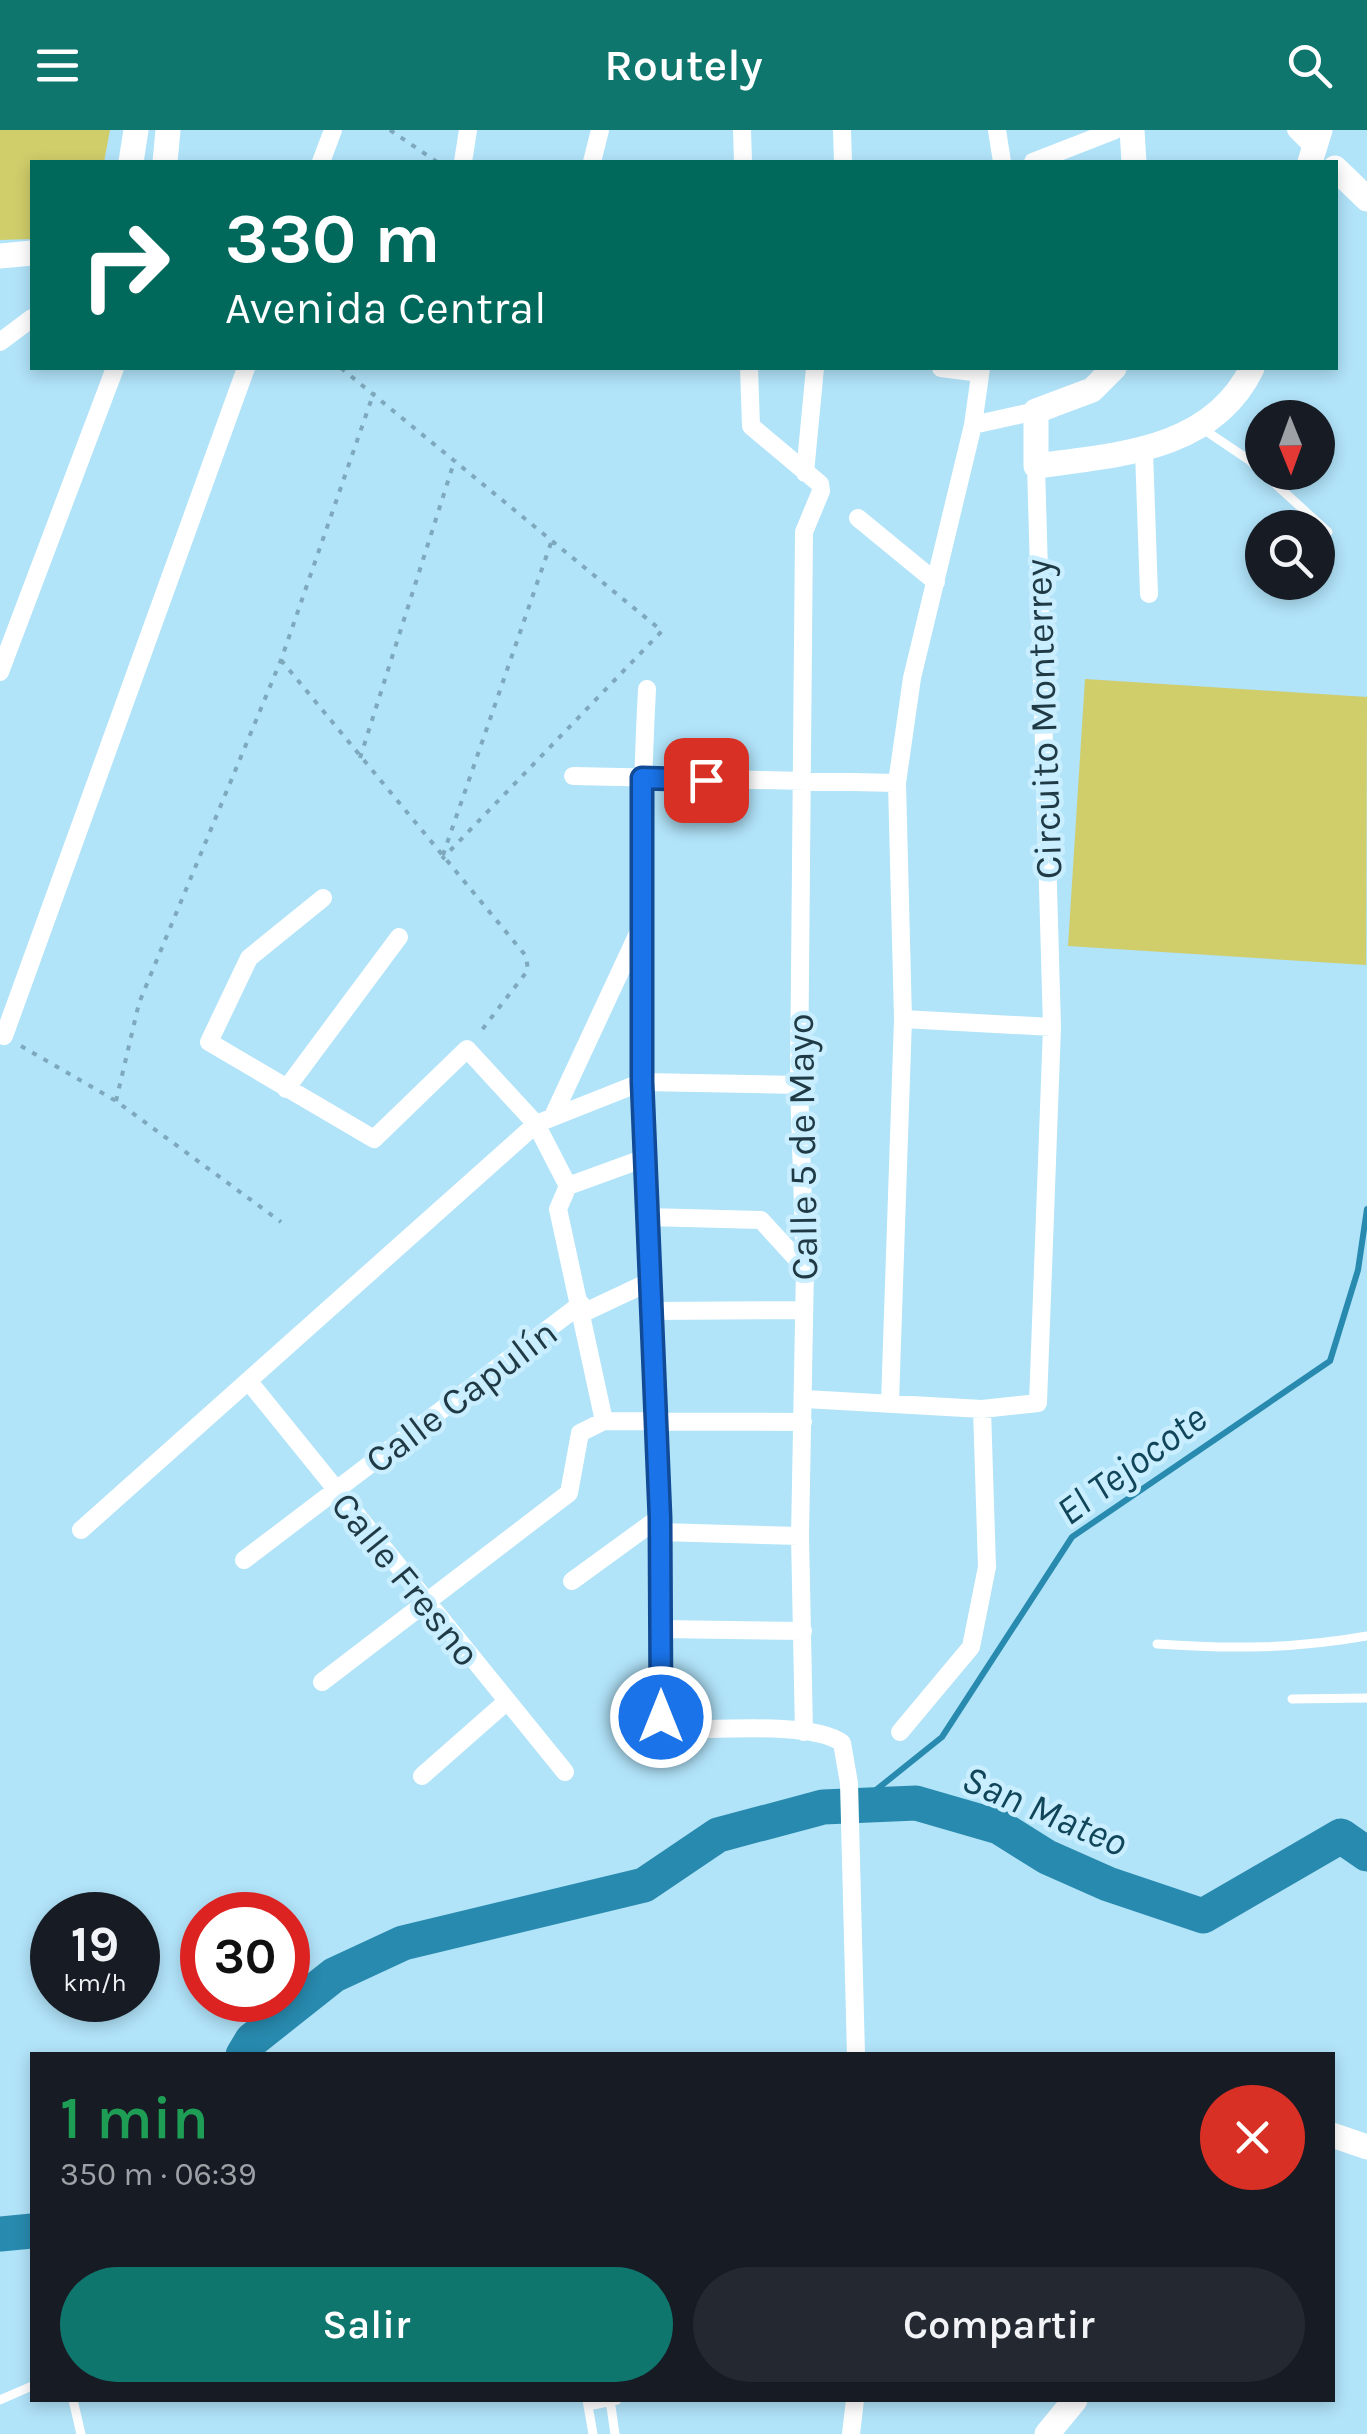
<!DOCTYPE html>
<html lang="es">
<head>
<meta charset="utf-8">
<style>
  body { margin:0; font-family:Karla,sans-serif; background:#242831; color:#f1f3f6; height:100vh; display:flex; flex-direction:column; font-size:38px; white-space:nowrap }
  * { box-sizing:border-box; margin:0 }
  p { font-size:32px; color:#9ea1a6 }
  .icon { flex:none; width:55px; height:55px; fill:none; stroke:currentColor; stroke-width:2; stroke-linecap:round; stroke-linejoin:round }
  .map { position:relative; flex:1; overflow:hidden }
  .sheet { position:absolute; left:30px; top:1922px; width:1305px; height:350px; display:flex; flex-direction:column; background:#171b24; border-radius:0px; box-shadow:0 5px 15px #0003 }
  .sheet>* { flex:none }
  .guide { position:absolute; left:30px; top:30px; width:1308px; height:210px; border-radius:0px; box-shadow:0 5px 15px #0003; background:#00695c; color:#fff; overflow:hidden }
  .needle { width:65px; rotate:179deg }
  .controls { position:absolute; left:1245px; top:270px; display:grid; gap:20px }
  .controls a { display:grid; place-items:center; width:90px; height:90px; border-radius:50%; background:#171b24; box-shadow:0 5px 15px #0003; font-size:50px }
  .speed { position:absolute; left:30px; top:1762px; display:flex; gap:20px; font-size:50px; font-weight:700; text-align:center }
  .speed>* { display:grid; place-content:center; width:130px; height:130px; border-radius:50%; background:#171b24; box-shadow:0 5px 15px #0003; line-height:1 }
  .speed small { font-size:25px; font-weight:400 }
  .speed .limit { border:15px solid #d22; background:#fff; color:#111 }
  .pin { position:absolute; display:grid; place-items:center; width:85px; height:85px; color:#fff; margin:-42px; border-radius:20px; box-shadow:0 5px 15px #0006 }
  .me { position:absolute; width:110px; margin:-55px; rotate:0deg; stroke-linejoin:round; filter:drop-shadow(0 0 8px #0008) }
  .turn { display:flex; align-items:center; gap:35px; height:210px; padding:0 30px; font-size:45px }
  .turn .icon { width:130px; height:130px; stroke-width:2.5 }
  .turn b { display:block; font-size:70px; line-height:85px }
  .round { display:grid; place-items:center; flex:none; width:105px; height:105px; border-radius:52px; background:#242831 }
  .summary { display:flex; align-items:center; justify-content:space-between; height:170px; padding:0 30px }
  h1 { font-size:60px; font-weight:600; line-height:75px; color:#1e9e55 }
  .action { display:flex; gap:20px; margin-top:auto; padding:20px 30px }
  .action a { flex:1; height:115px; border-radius:60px; background:#0f766e; color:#fff; font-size:40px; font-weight:600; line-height:115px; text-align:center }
  .action a+a { background:#242831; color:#f1f3f6 }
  header { display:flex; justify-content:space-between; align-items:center; height:130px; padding:0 30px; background:#0f766e; color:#fff; font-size:45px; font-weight:600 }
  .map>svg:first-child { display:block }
  .green { fill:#d0cd6b }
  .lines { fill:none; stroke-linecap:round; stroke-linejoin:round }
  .stream { stroke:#288aae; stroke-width:6 }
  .river { stroke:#288aae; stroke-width:35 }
  .path { stroke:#7ea8bb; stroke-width:4; stroke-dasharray:5 8; stroke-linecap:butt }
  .lane { stroke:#fff; stroke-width:9 }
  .street { stroke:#fff; stroke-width:18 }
  .secondary { stroke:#fff; stroke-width:25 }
  .route-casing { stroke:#114b97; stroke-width:25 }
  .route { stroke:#1a73e8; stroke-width:18 }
  .labels { text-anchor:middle; stroke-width:9; stroke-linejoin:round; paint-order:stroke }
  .street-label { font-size:38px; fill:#1f3a45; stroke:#c9eeff }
  .water-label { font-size:40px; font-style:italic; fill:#11465a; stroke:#c9eeff }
</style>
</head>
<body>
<header><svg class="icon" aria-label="menu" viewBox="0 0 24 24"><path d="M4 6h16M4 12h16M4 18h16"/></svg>Routely<svg class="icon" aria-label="search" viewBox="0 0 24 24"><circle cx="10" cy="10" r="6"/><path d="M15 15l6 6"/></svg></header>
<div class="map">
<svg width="1367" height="2304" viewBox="0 0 1367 2304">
  <rect width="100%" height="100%" fill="#b1e3f9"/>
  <path class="green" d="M0,0H110L104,32H32V109L0,110Z
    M1085,549L1367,567L1366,835L1068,816Z"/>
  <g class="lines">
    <path class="stream" d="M856,1676L942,1607L1072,1407L1330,1231L1358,1140L1367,1079"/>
    <path class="river" d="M243,1925L252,1910L334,1845L403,1813L644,1755L718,1705L823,1677L916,1673L999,1697L1047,1727L1108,1754L1203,1786L1341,1706L1367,1724
      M0,2104L32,2101"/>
    <path class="path" d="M390,0L437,32
      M341,238L662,501L442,729
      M281,530L526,826L528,840L478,905
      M360,628L455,329
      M443,725L552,410
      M21,916L116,971L281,1092
      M116,971L139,873L281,530L374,262"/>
    <path class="lane" d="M1203,299L1249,330L1328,402
      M1157,1514C1229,1519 1295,1519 1367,1506
      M1292,1569L1367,1568
      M0,2270L32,2256
      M73,2270L81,2304
      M587,2270L593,2304
      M610,2270L615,2304
      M588,2276L617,2270"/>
    <path class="street" d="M742,0L743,32
      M842,0L843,32
      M997,0L1002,32
      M1296,0L1314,18
      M321,32L333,0
      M463,32L468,0
      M592,32L600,0
      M1033,32L1115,0
      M0,212L32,188
      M749,238L751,296L820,354L821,361L804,402L799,955L805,1138L800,1406L804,1602
      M941,238L980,243
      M973,295L1036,281
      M1144,321L1149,464
      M805,343L815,238
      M858,388L936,452
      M0,542L115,238
      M647,559C632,834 653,1109 660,1384C662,1455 660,1526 662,1596L666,1600C706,1601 812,1590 842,1613L849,1653L856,1925
      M573,646L897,653
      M323,768L249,828L209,912L374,1009L467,919L536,994L568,1056
      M903,889L1052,897
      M4,906L246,238
      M286,959L399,807
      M554,984L640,799
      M568,1056L558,1079L604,1291
      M568,1056L645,1028
      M647,1087L761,1090L805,1138
      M652,1181L804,1180
      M583,1183L651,1151
      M250,1253L565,1642
      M805,1269L982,1279L1038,1273L1052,897L1036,336
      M890,1272L903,889L897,653L912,548L973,295L981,238
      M81,1400L536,994L642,952L799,955
      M659,1402L800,1406
      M244,1430L581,1174
      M572,1451L660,1387
      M662,1499L803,1501
      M322,1552L569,1363L580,1303L604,1291L803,1292
      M900,1602L971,1517L987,1437L982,1279
      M422,1646L506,1572
      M851,2304L855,2270"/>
    <path class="secondary" d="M1132,0L1134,32
      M131,32L136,0
      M165,32L168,0
      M1310,32L1320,0
      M1335,38L1367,69
      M0,126L32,123
      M1114,238L1092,260L1036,281V336C1116,325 1212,321 1252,238
      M1332,2005L1367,2017
      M1047,2304L1075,2270"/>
  </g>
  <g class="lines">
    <g class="route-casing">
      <path id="route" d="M661,1587L660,1388L642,952V648L706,650"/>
    </g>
    <use href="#route" class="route"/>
  </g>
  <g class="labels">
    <g class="street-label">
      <text transform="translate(1043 589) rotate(-92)" y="13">Circuito Monterrey</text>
      <text transform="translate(802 1017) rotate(-91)" y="13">Calle 5 de Mayo</text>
      <text transform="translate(461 1266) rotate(-37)" y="13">Calle Capulín</text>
      <text transform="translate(406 1449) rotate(51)" y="13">Calle Fresno</text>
    </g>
    <g class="water-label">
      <text transform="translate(1131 1334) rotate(-36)" y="14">El Tejocote</text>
      <text transform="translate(1045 1680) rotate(23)" y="14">San Mateo</text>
    </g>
  </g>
</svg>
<div class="controls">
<a><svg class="needle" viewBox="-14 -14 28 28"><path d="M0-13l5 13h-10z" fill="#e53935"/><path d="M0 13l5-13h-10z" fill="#9ea1a6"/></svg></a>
<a><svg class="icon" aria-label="search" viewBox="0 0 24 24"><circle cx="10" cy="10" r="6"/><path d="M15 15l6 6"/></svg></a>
</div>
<div class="speed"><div>19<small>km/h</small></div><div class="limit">30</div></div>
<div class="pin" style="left:706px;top:650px;background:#d93025"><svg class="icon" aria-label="arrive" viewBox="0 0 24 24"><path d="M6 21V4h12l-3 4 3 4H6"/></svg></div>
<svg class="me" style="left:661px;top:1587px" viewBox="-20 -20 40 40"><circle r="17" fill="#1a73e8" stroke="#fff" stroke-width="3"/><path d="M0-11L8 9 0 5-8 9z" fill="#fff"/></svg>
<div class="guide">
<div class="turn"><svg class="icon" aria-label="right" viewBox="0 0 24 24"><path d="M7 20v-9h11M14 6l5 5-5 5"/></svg><div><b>330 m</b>Avenida Central</div></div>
</div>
<section class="sheet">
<div class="summary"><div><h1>1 min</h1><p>350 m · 06:39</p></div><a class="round" style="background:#d93025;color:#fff"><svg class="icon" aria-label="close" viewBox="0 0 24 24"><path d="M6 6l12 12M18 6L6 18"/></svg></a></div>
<div class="action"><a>Salir</a><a>Compartir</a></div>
</section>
</div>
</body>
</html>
